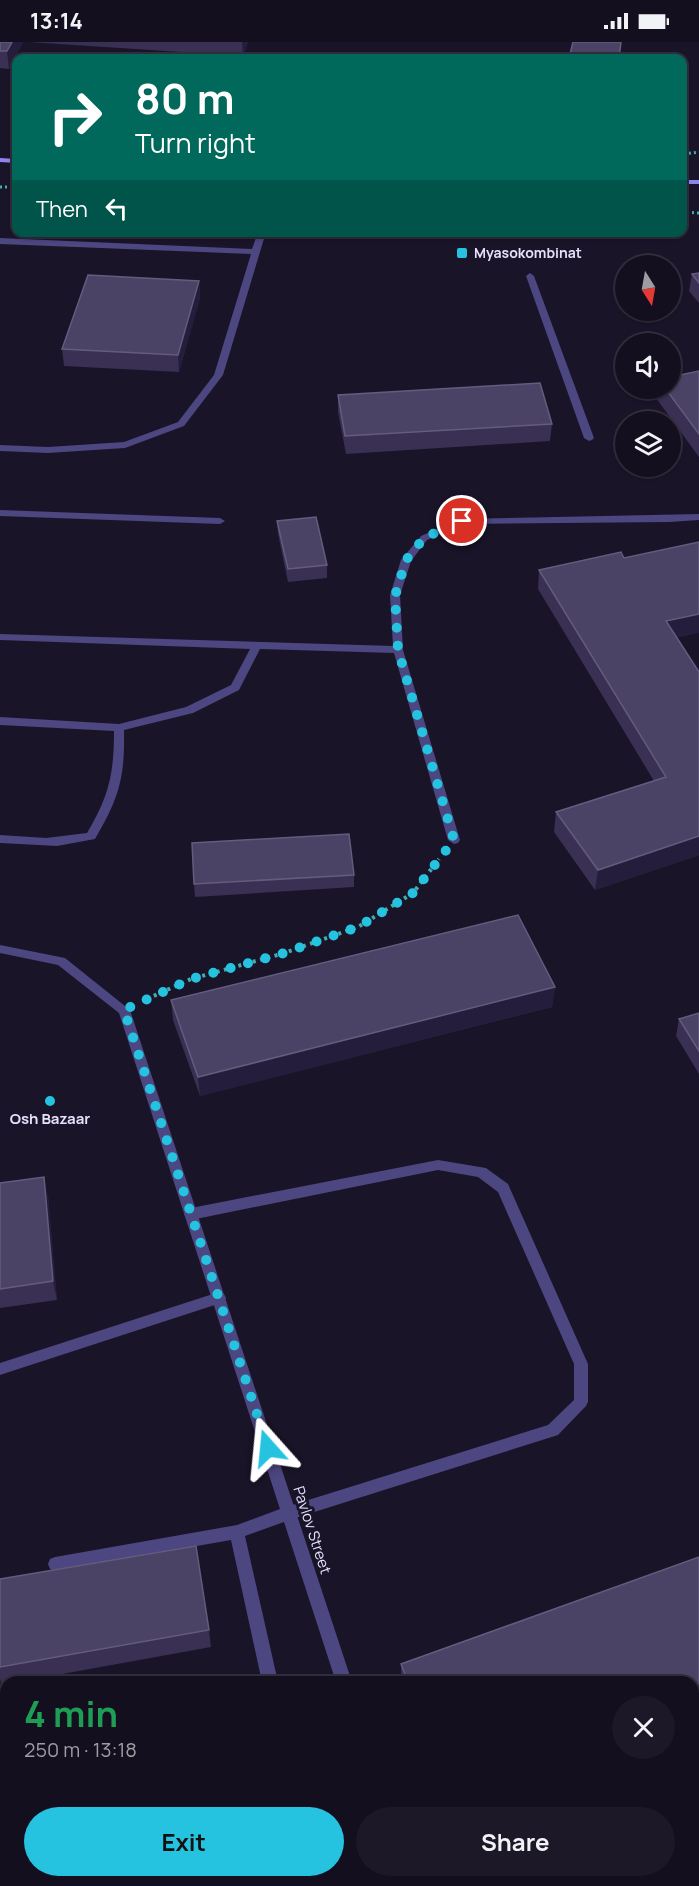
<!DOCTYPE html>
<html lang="en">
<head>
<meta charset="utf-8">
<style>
  body { margin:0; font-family:Manrope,sans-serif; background:#1c1827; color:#f1f3f6; height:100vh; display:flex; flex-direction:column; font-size:22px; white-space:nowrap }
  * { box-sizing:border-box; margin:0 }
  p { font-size:20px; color:#9d9ca4 }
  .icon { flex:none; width:33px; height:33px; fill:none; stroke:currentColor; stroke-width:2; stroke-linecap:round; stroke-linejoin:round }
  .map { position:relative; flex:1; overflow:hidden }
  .details { position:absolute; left:0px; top:1634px; width:699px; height:212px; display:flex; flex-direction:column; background:#130f1e; border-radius:18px 18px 0 0; box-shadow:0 2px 4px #0004,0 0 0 2px #322f3c }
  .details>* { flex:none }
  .hud { position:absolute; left:12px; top:12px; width:675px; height:183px; border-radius:12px; box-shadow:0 2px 4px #0004,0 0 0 2px #322f3c; background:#00695c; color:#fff; overflow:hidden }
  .needle { width:39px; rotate:169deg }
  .tools { position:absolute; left:615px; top:213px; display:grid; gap:12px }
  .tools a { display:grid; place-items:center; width:66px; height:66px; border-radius:50%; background:#130f1e; box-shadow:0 2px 4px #0004,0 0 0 2px #322f3c; font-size:30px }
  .pin { position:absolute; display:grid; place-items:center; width:51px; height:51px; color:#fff; margin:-26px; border:3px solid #fff; border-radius:50%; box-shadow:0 2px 6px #0007 }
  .me { position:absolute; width:66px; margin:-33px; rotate:342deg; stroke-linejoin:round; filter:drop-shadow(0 0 4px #0008) }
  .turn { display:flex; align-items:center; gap:21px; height:126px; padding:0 24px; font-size:27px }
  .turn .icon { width:78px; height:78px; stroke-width:2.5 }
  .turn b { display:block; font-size:42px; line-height:51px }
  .then { display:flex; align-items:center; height:57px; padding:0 24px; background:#0003; gap:12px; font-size:22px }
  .round { display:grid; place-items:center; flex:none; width:63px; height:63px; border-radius:32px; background:#1c1827 }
  .summary { display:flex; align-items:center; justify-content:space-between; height:102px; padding:0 24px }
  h1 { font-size:36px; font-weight:700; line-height:45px; color:#1e9e55 }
  .action { display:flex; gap:12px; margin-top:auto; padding:12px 24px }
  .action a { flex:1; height:69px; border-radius:36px; background:#26c3e1; color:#111; font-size:24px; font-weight:700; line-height:69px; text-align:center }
  .action a+a { background:#1c1827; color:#f1f3f6 }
  .status { display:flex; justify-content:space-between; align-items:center; height:42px; padding:0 30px; background:#130f1e; direction:ltr }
  .status svg { height:16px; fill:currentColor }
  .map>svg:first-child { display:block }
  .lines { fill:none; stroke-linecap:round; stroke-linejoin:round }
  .path-far1 { stroke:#42adad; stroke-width:3; stroke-dasharray:2 3; stroke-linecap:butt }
  .path { stroke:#42adad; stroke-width:4; stroke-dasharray:3 4.5; stroke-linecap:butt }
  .service { fill:#4c4681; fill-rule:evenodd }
  .minor { fill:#4c4681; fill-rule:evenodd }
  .secondary { fill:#8d84ee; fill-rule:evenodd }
  .wall { fill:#393054 }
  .shaded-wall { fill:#241d3b }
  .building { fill:#4b4366; stroke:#645c7d; stroke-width:1.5 }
  .route { stroke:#26c3e1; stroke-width:10; stroke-dasharray:0 18 }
  .poi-dot { fill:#26c3e1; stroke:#191428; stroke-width:2 }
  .labels { text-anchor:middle; stroke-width:6; stroke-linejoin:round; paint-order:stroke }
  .far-poi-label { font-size:14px; font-weight:bold; fill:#e5e0fb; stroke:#191428; text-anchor:start }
  .poi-label { font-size:15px; font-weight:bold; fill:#e5e0fb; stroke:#191428 }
  .street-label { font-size:15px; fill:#e5e0fb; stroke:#191428 }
</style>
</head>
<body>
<div class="status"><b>13:14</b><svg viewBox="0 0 49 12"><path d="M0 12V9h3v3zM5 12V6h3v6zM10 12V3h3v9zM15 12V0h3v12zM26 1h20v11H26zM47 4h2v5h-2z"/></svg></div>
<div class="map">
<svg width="699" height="1844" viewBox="0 0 699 1844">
  <rect width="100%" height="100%" fill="#191428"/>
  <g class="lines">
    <path class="path-far1" d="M684,112L699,110
      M0,145H16
      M682,170L699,171"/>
    <path class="path" d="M147,957L191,937L281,912L358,885L413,851L439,817"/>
    <path class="service" d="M258,190H266L223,333L184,384L125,406L48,411L0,409V403L48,405L124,400L178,380L214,333L251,212L0,202V196L252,207Z
      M530,231L534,234L594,396L592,398L589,399L584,396L526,234Z
      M0,468L220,476L225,479L220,482L0,474Z
      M699,472V478L669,480L464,482L427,498L411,519L400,553L403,608L460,798L458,801L454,802L448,798L394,611L260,607L239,648L193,671L124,688C125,736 119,756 95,797L57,804L0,801V793L46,796L87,791C109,754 114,732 114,689L0,683V675L119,682L186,665L231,643L250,607L0,598V592L393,604L390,553L401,518L421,494L459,477Z
      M438,1118L486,1126L508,1142L588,1322V1360L586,1364L558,1393L289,1478L284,1476L282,1471L284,1466L289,1464L548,1383L574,1358V1322L498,1150L478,1135L438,1128L191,1178L186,1176L184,1172L186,1168L191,1166Z
      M219,1250L224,1252L226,1256L224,1260L0,1333V1321Z"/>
    <path class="minor" d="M0,903L65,916L130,968L352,1640H336L284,1480L245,1494L278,1640H262L231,1498L55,1529L50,1527L48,1522L50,1517L55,1515L237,1483L280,1467L119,971L58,923L0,911Z
      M6,1771V1787L0,1789V1773Z"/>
    <path class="secondary" d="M0,116L16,117V121L0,120Z
      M682,138H699V142H682Z
      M699,1684V1700L693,1702V1686Z
      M203,1839H235L233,1844H201Z"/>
  </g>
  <path class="wall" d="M0,0H23L9,27L0,26Z
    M28,0H248L243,14Z
    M699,231V261L689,249L692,232Z
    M199,239L200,256L179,330L64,324L62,307Z
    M699,329V415L656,356L657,346H670Z
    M338,353L552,382L550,399L346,412L338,370Z
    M277,479L327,523V536L288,540L278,492Z
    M539,528L677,596L699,630V813L595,848L554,790L556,770L654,739L538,547Z
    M354,833V845L195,855L194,842Z
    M555,945L552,965L200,1054L173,978L171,958Z
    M699,971V1032L676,994L679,977Z
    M0,1141L48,1154L57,1258L0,1266Z
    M699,1515V1661L693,1663V1640H401V1622Z
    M0,1537L209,1588L211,1605L18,1640H6V1642H2L6,1696V1710L0,1711Z"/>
  <path class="shaded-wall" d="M12,0H23L9,27L7,9Z
    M242,0H248L243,14Z
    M199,239L200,256L179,330L178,313Z
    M699,572V591L663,599L666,579Z
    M699,794V813L595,848L598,828Z
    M555,945L552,965L200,1054L198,1035Z
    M44,1135L48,1154L57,1258L53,1239Z
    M0,1637L2,1642L6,1707L2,1694L0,1671Z
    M699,1648V1661L693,1663V1650Z"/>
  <path class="building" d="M0,0H12L7,9H0Z
    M573,0H621L619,16H569Z
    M699,231V241L692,232Z
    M88,233L199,239L178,313L62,307Z
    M699,329V392L665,346H670V335Z
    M540,341L552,382L345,394L338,353Z
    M316,475L327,523L288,527L277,479Z
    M699,500V572L666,579L699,630V794L598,828L556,770L666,735L539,528L621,510L624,516Z
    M349,792L354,833L194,842L192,801Z
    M518,873L555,945L198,1035L171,958Z
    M699,971V1009L679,977Z
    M44,1135L53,1239L0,1247V1141Z
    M196,1504L209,1588L0,1625V1537Z
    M699,1515V1648L693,1650V1640H408L401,1622Z
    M0,1671L2,1694L0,1695Z
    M699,1838V1844H680Z"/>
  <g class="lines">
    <path class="route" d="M268,1406L124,968L191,937L281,912L358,885L413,851L454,798L398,608L395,554L406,518L424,496L462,479"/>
  </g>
  <g class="poi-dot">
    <rect x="456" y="205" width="12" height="12" rx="3"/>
    <circle cx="50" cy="1059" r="6"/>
  </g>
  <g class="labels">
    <g class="far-poi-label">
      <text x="474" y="216">Myasokombinat</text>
    </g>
    <g class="poi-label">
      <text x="50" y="1082">Osh Bazaar</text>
    </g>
    <g class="street-label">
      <text transform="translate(312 1488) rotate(72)" y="5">Pavlov Street</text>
    </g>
  </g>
</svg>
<div class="tools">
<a><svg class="needle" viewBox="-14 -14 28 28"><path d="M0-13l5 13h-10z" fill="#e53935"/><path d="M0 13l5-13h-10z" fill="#9d9ca4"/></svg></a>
<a><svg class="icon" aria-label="sound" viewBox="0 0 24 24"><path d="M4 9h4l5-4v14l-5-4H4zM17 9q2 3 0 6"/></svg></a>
<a><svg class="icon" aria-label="layers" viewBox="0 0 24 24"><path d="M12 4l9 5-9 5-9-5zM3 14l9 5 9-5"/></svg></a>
</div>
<div class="pin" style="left:462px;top:479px;background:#d93025"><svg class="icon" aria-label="arrive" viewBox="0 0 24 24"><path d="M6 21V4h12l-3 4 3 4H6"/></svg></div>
<svg class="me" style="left:268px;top:1406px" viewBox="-20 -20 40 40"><path d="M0-17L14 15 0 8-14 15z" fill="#26c3e1" stroke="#fff" stroke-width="4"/></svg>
<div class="hud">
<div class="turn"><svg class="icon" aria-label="right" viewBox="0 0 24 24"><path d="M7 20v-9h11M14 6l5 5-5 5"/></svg><div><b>80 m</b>Turn right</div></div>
<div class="then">Then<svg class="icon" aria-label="left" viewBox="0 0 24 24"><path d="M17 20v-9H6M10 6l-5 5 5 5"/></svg></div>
</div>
<section class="details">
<div class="summary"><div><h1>4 min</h1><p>250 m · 13:18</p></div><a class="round"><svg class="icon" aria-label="close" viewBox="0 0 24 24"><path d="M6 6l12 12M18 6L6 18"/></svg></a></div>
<div class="action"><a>Exit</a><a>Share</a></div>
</section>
</div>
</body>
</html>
